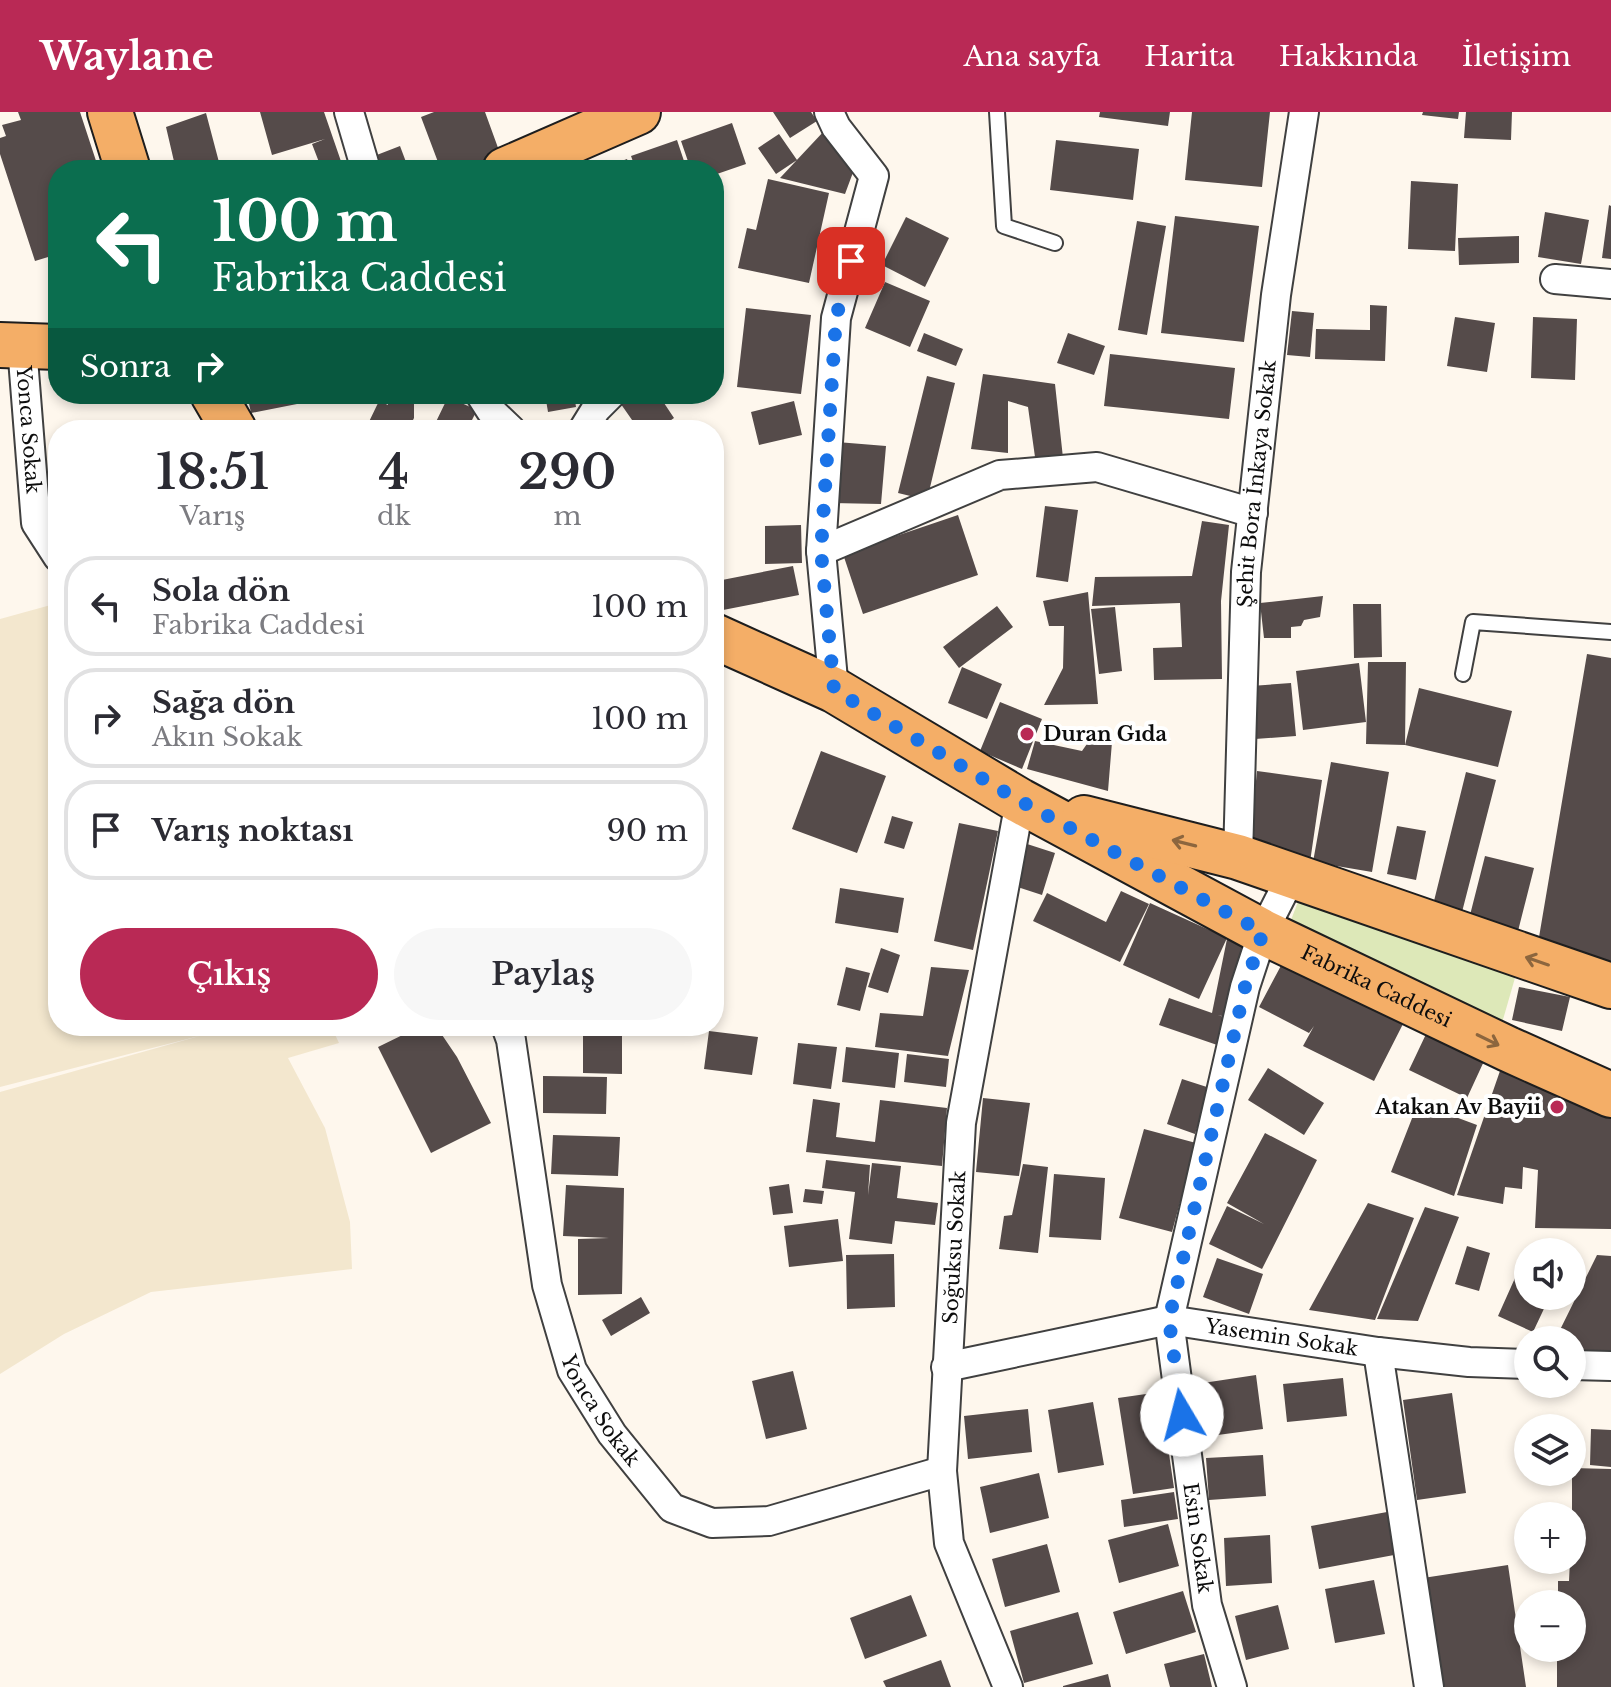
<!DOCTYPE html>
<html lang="tr">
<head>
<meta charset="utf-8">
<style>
  body { margin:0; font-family:"Libre Baskerville",serif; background:#f7f7f7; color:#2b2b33; height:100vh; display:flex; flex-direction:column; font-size:30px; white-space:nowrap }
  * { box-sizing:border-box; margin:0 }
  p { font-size:26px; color:#7c7c81 }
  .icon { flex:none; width:44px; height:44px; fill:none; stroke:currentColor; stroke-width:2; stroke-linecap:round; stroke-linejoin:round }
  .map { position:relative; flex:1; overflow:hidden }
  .drawer { position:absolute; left:48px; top:308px; width:676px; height:616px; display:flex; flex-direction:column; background:#fff; border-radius:32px; box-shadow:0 4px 12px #0003 }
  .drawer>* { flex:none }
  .top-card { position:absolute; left:48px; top:48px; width:676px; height:244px; border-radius:32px; box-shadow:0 4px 12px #0003; background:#0b6e4f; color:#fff; overflow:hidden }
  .controls { position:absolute; left:1514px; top:1126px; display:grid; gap:16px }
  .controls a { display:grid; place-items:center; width:72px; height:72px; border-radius:50%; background:#fff; box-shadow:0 4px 12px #0003; font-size:40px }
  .pin { position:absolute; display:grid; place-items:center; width:68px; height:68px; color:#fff; margin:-34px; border-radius:16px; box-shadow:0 4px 12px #0006 }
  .me { position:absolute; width:88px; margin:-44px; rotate:352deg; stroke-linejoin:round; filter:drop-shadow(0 0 6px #0008) }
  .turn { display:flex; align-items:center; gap:28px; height:168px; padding:0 32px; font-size:36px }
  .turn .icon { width:104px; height:104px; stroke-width:2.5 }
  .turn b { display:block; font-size:56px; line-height:68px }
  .then { display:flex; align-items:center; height:76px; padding:0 32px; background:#0003; gap:16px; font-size:30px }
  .eta { display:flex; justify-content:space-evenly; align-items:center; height:136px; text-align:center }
  .eta b { font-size:48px; font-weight:600; line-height:56px }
  .action { display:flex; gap:16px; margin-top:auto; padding:16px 32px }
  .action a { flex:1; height:92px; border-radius:48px; background:#b92955; color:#fff; font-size:32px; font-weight:600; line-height:92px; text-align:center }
  .action a+a { background:#f7f7f7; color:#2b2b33 }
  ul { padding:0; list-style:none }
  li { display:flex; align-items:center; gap:24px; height:100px; margin:0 16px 12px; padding:0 16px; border:4px solid #e1e1e2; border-radius:32px }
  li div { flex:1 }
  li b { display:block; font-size:30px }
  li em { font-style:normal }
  header { display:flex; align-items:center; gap:48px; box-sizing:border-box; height:112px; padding:0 40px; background:#b92955; color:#fff }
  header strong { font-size:38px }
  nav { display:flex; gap:44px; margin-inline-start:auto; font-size:28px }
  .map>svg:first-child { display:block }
  .farmland { fill:#f3e7ce }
  .green { fill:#dde8b8 }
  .building { fill:#554b4a }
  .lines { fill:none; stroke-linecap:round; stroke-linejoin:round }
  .service-casing { stroke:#404040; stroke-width:18 }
  .minor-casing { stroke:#404040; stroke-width:32 }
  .primary-casing { stroke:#1e1e1e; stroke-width:48 }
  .service { stroke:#fff; stroke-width:14 }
  .minor { stroke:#fff; stroke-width:28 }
  .primary { stroke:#f4ae67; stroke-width:44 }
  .oneway { stroke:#8c663e }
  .route { stroke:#1a73e8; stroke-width:14; stroke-dasharray:0 25.2 }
  .poi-dot { fill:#b92955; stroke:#fff; stroke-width:3 }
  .labels { text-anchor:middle; stroke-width:8; stroke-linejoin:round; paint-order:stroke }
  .street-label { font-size:20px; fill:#0d0d0d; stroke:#fff }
  .poi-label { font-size:20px; font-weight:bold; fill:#0d0d0d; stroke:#fff; text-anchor:start }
</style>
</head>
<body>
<header>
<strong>Waylane</strong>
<nav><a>Ana sayfa</a><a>Harita</a><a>Hakkında</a><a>İletişim</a></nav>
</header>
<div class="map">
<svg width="1611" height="1575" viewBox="0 0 1611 1575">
  <rect width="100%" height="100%" fill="#fef7ed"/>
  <path class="farmland" d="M58,491V914H331L339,931L288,946L325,1016L350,1110L352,1157L151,1180L64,1222L0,1262V980L203,923L0,975V507Z"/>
  <path class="green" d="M1301,782L1519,852L1502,911L1291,808Z"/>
  <path class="building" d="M18,0H80L99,58H58V142L35,149L0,42V26L6,24L2,13L21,8Z
    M260,0H324L344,58H322L312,32L325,27L272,43Z
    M434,0H485L501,44L463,58H441L421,5Z
    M773,0H811L817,9L790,26Z
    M1100,0H1170L1168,14L1099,5Z
    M1192,0H1270L1262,75L1185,68Z
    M1423,0H1459L1458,7L1422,3Z
    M1466,0H1512L1511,28L1464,26Z
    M206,1L220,54L206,58H176L166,15Z
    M732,11L746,52L714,63V58H691L681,29Z
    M825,18L855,55L845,82L780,66Z
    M779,22L797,48L776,62L758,36Z
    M677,28L687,58H636L631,44Z
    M1056,28L1139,37L1133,88L1050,78Z
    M400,34L409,58H374L369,46Z
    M627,47L631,58H597Z
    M768,67L829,81L809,171L738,156L747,116L756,118Z
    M1411,69L1458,72L1455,139L1408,137Z
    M1609,93L1611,94V147L1602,146Z
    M1545,100L1589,108L1581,152L1538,145Z
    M1175,104L1259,114L1244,230L1161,221Z
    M906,105L949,126L925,175L882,153Z
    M1137,109L1166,114L1147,223L1118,218Z
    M1519,124V151L1459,153L1458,126Z
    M885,170L930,189L910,235L865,216Z
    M1370,193L1387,194L1385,249L1315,247L1316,217L1370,218Z
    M746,196L811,203L801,282L737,275Z
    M1292,199L1314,201L1310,245L1287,243Z
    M1455,205L1495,211L1487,260L1447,254Z
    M1533,205L1577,207L1575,268L1531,266Z
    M924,221L963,237L956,254L917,239Z
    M1068,221L1105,234L1094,263L1057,251Z
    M1110,242L1235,256L1229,307L1104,294Z
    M983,262L1055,272L1063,346L1035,345L1028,295L1008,289V341L971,337Z
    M927,264L955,271L927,388L898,381Z
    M247,282H296L297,292L251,301Z
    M388,282H414V306L408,318H365L379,289L388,293Z
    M545,282H574L576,295L548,300Z
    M621,282H658L674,306L657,318H639L616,285Z
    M448,285L477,298L467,318H432Z
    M794,289L802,323L759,333L751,300Z
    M837,330L886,334L881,392L832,391Z
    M1045,394L1078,398L1068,470L1036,465Z
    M958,403L978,463L863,502L843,442Z
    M1202,409L1229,413L1221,489L1222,567L1154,568L1153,536L1182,535L1180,491L1092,494L1095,465L1192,464Z
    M801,413L802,451L765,452V414Z
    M793,454L799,483L723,498L717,469Z
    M1088,480L1098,592L1044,593L1063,556L1064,514H1049L1043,489Z
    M1323,484L1320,505L1304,508L1301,514L1291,515V526H1264L1260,491Z
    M1353,492H1381L1382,545L1354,546Z
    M997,494L1013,515L959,556L943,535Z
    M1115,495L1122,559L1099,562L1091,497Z
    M1587,542L1611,546V849L1537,837Z
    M1368,550H1406L1405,633L1366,632Z
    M1359,551L1366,610L1303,618L1296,559Z
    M962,555L1002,572L987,607L948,591Z
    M1291,571L1296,624L1255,627L1251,574Z
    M1419,576L1512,599L1498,655L1405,633Z
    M1000,590L1042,607L1022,657L980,639Z
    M1035,629L1082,639L1089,629L1112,630L1108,679L1027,657Z
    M821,639L886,664L857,741L792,717Z
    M1331,650L1389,660L1372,760L1313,750Z
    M1257,659L1322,668L1310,750L1250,729Z
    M1466,660L1496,668L1462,800L1433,793Z
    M892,704L913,710L904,737L884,731Z
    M959,711L998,719L973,838L934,829Z
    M1397,714L1426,719L1416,768L1387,762Z
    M1024,731L1055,741L1042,783L1011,773Z
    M1485,744L1534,756L1518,819L1469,807Z
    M840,776L904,786L898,821L835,811Z
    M1121,779L1149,792L1120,850L1033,809L1047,781L1106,810Z
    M1150,791L1227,826L1199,887L1123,853Z
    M1227,827L1244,830L1230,906L1218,903L1233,908L1223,935L1159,913L1169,886L1212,901Z
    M881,836L900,843L888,881L868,875Z
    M1284,848L1404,910L1374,969L1303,934L1314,914L1309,921L1259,895Z
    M846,855L870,861L860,899L837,893Z
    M931,855L969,858L948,944L875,935L880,901L923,904Z
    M1519,875L1570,885L1562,919L1512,908Z
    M421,914H436L457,945L491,1011L431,1041L378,935Z
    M583,914H622V962L583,961Z
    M709,919L758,925L752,963L704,957Z
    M1427,920L1485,947L1467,986L1409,958Z
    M798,931L837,935L831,977L793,972Z
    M846,935L899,941L895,976L842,970Z
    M907,942L949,947L946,975L904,970Z
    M1268,956L1324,991L1304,1023L1248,988Z
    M1501,956L1611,1004V1117L1535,1116L1538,1058L1523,1055L1522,1077L1505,1075L1503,1092L1457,1083Z
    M543,964L607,965L606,1002L543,1001Z
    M1182,967L1210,976L1195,1022L1167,1012Z
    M983,986L1030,991L1019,1064L976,1060Z
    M813,987L840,991L836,1025L875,1030L880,988L947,996L942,1054L806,1040Z
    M1418,991L1477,1013L1454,1084L1391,1060Z
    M1144,1017L1196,1031L1172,1120L1119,1106Z
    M1265,1021L1317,1048L1262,1157L1209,1132L1227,1094L1264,1112L1227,1091Z
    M553,1023L620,1025L618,1064L551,1062Z
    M826,1048L870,1053L868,1083L872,1051L901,1054L897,1086L938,1091L935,1113L895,1109L892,1132L849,1127L855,1080L822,1076Z
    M1023,1052L1048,1055L1038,1141L999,1137L1004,1104L1012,1103Z
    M1054,1062L1105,1066L1101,1128L1049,1125Z
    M789,1072L793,1101L773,1103L769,1075Z
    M566,1073L624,1076L622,1182L578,1183V1127L609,1126L563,1124Z
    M805,1077L824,1079L822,1092L803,1090Z
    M1368,1091L1414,1106L1375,1208L1309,1198Z
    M1425,1095L1459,1105L1418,1209L1377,1207Z
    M838,1107L843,1149L789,1155L784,1114Z
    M1467,1134L1490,1141L1479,1179L1455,1172Z
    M1528,1137V1184H1550L1533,1220L1498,1204Z
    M894,1142L895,1195L847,1197L846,1143Z
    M1597,1143L1611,1144V1242L1572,1240V1228H1555Z
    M1217,1146L1263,1162L1249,1202L1203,1185Z
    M641,1185L650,1201L611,1224L602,1208Z
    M793,1259L807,1317L766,1327L752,1269Z
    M1256,1263L1263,1317L1210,1324L1203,1271Z
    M1343,1266L1347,1304L1287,1310L1283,1272Z
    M1160,1280L1174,1376L1133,1382L1118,1286Z
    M1452,1281L1466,1381L1417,1388L1403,1288Z
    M1093,1290L1104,1353L1058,1361L1048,1298Z
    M1028,1297L1032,1340L968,1347L964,1304Z
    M1591,1317L1611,1318V1355L1590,1353Z
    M1263,1343L1266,1384L1209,1388L1206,1346Z
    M1572,1356L1611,1357V1575H1557V1536H1572V1492H1558V1469H1569L1570,1448H1572Z
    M1039,1361L1049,1406L990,1421L980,1375Z
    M1174,1380L1178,1407L1124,1415L1121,1388Z
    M1387,1400L1394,1443L1319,1457L1311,1414Z
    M1168,1412L1179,1454L1119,1471L1108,1428Z
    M1270,1423L1272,1471L1226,1474L1224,1426Z
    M1047,1432L1060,1480L1005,1495L992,1447Z
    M1508,1453L1526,1575H1439L1423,1466Z
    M1374,1468L1385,1522L1335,1531L1325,1477Z
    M1183,1479L1196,1520L1126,1542L1113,1500Z
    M911,1483L927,1524L865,1547L850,1506Z
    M1278,1493L1289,1537L1246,1548L1235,1504Z
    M1078,1500L1093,1552L1024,1571L1010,1519Z
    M1204,1542L1212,1575H1170L1164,1552Z
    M941,1548L951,1575H886L883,1569Z
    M1108,1562L1111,1575H1063V1574Z"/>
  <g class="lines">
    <g class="service-casing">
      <path id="service" d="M997,0L1004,114L1055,131
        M1463,562L1473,510L1611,520"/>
    </g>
    <g class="minor-casing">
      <g id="minor">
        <path d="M349,0L366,58"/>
        <path d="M829,0L836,15L874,64L836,206L821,439L834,578"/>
        <path d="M1555,167L1611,172"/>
        <path id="s1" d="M22,234L36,411L58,445"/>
        <path d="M480,282L491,299L511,318"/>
        <path d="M583,318L596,297L611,282"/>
        <path d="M821,439L1000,363L1097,355L1253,401"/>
        <path id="s2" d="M1238,745L1246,460L1276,183L1304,0"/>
        <path id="s3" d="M506,914L511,928L547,1173L572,1258L612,1322L672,1396L712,1411L769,1409L942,1359"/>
        <path d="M1378,1240L1429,1575"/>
        <path d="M1572,1253L1611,1254"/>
        <path id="s4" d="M946,1255L1169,1208L1378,1240L1469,1250L1528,1252"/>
        <path id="s5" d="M1008,1575L949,1431L942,1359L961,1011L1020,689"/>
        <path d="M1232,1575L1207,1493L1169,1208L1245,875L1263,820L1291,765"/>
      </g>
    </g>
    <g class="primary-casing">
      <g id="primary">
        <path d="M110,0L128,58"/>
        <path d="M505,58L638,0"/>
        <path d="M0,233L58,235"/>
        <path d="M213,282L234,318"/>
        <path id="s6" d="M714,524L834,578L1020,689L1263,820L1508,937L1611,983"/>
        <path d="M1084,706L1238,745L1611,874"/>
      </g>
    </g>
    <use href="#service" class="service"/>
    <use href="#minor" class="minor"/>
    <use href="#primary" class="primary"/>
  </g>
  <defs><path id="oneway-shaft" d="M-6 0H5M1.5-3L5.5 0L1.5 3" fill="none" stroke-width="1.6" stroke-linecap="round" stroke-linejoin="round" transform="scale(2)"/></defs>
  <g class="oneway">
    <use href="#oneway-shaft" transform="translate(1184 731) rotate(-166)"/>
    <use href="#oneway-shaft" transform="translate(1537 849) rotate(-161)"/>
    <use href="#oneway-shaft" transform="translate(1488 928) rotate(26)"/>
  </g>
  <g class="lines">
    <path class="route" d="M851,149L836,206L821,439L834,578L1020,689L1263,820L1245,875L1169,1208L1182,1303"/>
  </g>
  <g class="poi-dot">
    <circle cx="1027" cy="622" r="8"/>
    <circle cx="1557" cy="995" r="8"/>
  </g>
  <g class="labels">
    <g class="street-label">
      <text dy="7" stroke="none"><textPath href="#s1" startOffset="84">Yonca Sokak</textPath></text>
      <text dy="7" stroke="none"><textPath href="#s2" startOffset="374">Şehit Bora İnkaya Sokak</textPath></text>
      <text dy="7" stroke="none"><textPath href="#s6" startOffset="750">Fabrika Caddesi</textPath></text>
      <text dy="7" stroke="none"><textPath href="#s5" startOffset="452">Soğuksu Sokak</textPath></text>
      <text dy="7" stroke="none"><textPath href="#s4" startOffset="342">Yasemin Sokak</textPath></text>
      <text dy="7" stroke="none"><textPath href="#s3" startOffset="400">Yonca Sokak</textPath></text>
      <text transform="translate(1198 1426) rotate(82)" y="7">Esin Sokak</text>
    </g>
    <g class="poi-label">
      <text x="1043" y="629">Duran Gıda</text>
      <text x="1541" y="1002" text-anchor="end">Atakan Av Bayii</text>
    </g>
  </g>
</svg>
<div class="controls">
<a><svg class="icon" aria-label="sound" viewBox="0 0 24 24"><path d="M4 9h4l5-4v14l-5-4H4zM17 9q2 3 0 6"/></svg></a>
<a><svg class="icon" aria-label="search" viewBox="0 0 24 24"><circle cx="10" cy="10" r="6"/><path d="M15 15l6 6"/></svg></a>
<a><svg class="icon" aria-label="layers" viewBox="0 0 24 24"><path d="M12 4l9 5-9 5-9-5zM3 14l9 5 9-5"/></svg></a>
<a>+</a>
<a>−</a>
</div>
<div class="pin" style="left:851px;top:149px;background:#d93025"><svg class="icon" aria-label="arrive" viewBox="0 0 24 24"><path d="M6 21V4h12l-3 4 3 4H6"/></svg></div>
<svg class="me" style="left:1182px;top:1303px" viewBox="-20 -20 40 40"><circle r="19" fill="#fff"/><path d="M0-13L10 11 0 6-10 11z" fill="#1a73e8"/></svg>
<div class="top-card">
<div class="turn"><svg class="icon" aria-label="left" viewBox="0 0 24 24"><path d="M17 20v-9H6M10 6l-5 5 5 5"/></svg><div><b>100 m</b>Fabrika Caddesi</div></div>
<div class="then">Sonra<svg class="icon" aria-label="right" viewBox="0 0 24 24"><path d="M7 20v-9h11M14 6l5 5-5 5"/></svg></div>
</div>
<section class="drawer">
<div class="eta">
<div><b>18:51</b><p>Varış</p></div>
<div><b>4</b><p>dk</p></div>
<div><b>290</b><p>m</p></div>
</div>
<ul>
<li><svg class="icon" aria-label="left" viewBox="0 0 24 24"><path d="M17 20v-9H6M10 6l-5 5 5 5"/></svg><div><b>Sola dön</b><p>Fabrika Caddesi</p></div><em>100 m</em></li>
<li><svg class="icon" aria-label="right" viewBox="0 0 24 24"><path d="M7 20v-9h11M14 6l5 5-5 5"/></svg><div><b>Sağa dön</b><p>Akın Sokak</p></div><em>100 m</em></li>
<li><svg class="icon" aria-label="arrive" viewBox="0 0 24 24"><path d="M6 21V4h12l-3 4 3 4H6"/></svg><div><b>Varış noktası</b></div><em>90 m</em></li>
</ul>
<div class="action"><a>Çıkış</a><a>Paylaş</a></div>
</section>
</div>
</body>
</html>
